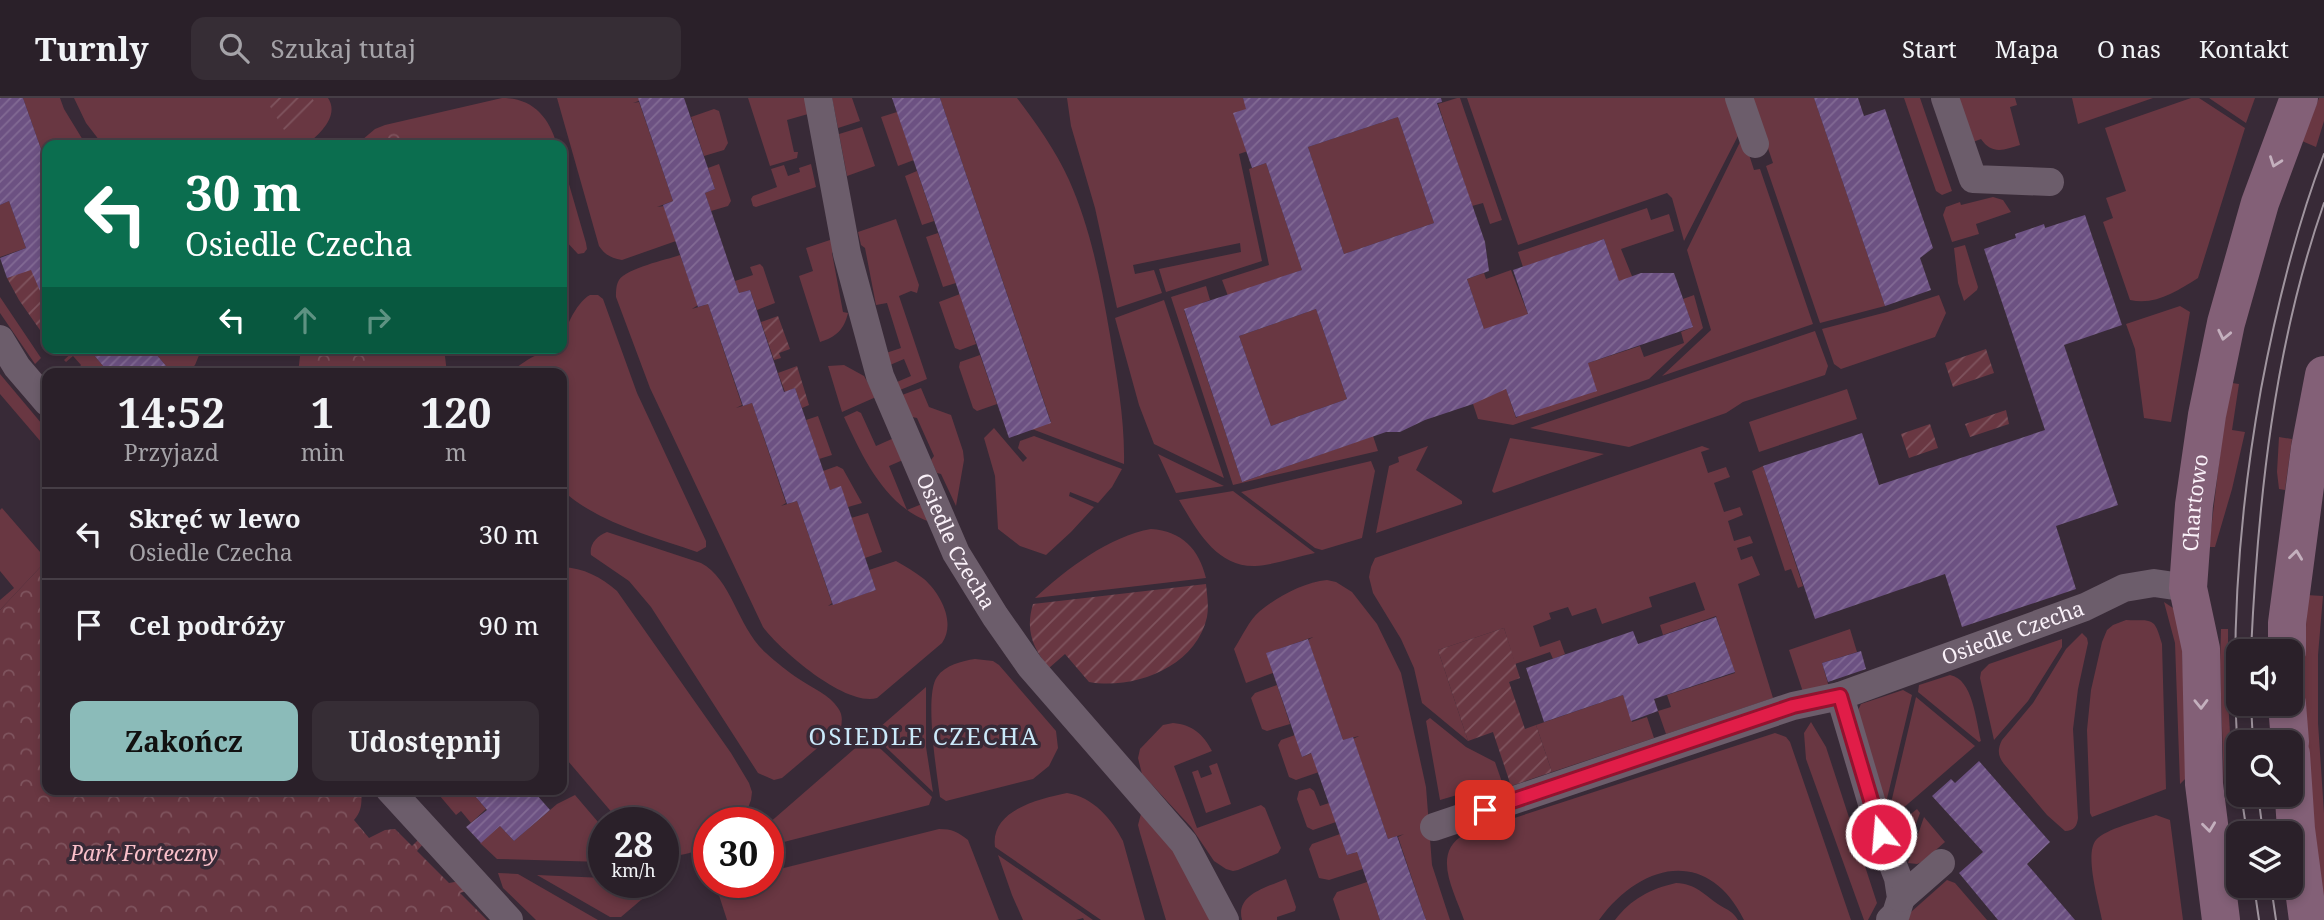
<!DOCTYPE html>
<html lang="pl">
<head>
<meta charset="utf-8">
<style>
  body { margin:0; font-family:"Noto Serif",serif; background:#362d35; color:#f1f3f6; height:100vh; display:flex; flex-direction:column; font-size:26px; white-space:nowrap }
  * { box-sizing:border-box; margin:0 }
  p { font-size:23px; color:#a5a3a8 }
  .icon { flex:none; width:38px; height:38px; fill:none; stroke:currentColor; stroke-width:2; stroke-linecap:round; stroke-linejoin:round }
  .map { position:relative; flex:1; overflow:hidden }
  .sheet { position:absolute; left:42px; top:270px; width:525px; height:427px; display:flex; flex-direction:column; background:#2a2029; border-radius:14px; box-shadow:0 4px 10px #0003,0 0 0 2px #463e46 }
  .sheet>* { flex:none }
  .guide { position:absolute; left:42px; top:42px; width:525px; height:214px; border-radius:14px; box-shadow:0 4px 10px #0003,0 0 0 2px #463e46; background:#0b6e4f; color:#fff; overflow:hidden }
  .buttons { position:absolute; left:2226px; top:541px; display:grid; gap:14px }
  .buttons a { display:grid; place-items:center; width:77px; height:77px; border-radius:14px; background:#2a2029; box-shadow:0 4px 10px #0003,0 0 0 2px #463e46; font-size:35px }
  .speed { position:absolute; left:588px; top:709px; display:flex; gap:14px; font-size:35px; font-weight:700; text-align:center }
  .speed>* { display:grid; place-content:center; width:91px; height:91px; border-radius:50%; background:#2a2029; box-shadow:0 4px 10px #0003,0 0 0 2px #463e46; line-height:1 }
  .speed small { font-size:18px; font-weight:400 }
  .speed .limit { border:10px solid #d22; background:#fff; color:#111 }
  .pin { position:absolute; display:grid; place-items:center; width:60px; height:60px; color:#fff; margin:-30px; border-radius:14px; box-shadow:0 4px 10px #0006 }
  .me { position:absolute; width:77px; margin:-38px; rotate:343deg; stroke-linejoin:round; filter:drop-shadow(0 0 5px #0008) }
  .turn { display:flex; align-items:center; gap:24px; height:147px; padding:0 28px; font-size:32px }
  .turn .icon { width:91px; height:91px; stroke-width:2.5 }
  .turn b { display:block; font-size:49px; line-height:60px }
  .lanes { display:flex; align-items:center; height:66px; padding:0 28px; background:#0003; justify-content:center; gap:35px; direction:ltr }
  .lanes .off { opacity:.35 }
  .eta { display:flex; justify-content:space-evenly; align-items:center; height:119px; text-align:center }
  .eta b { font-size:42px; font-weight:700; line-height:49px }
  .action { display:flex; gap:14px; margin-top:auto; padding:14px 28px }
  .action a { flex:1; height:80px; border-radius:14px; background:#8bbbb9; color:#111; font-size:28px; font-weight:700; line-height:80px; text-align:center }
  .action a+a { background:#362d35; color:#f1f3f6 }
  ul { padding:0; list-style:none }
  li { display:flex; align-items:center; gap:21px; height:91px; padding:0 28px; border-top:2px solid #463e46 }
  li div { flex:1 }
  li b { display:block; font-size:26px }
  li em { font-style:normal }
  header { display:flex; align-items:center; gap:42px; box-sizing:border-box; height:98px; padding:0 35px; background:#2a2029; border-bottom:2px solid #463e46 }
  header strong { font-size:33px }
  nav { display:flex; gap:38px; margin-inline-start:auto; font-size:24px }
  .search { width:490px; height:63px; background:#362d35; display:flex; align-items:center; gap:18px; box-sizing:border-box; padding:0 24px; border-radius:14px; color:#a5a3a8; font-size:26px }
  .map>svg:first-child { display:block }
  .grass { fill:#693742 }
  .park { fill:url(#park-crowns) }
  .garden { fill:url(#garden-furrows) }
  .building { fill:url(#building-hatch); fill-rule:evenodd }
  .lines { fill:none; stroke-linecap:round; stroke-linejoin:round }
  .street { stroke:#6c5d6b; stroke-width:28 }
  .secondary { stroke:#836077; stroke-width:38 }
  .tram { stroke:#a0959f; stroke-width:2 }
  .oneway { stroke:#c4b0be }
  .route-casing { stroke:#92132f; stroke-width:18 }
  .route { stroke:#e11d48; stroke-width:12 }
  .labels { text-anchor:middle; stroke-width:7; stroke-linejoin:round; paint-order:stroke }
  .street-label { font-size:21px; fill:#faf1f9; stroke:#382a37 }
  .park-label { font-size:21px; font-style:italic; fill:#fac0ca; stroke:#382a37 }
  .quarter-label { font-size:24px; letter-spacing:2px; fill:#cae9fa; stroke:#382a37 }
</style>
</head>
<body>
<header>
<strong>Turnly</strong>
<div class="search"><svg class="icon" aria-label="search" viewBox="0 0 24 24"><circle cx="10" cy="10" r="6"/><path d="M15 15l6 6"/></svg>Szukaj tutaj</div>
<nav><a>Start</a><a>Mapa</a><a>O nas</a><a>Kontakt</a></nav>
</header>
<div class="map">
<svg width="2324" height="822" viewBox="0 0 2324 822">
  <defs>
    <pattern id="park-crowns" width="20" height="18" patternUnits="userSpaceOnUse" patternTransform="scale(1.75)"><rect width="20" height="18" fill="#693742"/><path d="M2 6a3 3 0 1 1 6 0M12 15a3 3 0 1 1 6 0" fill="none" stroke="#7f545e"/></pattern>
    <pattern id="garden-furrows" width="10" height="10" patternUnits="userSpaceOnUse" patternTransform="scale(1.75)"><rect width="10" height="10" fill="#693742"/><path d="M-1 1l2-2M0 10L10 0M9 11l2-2" fill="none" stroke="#7f545e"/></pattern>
    <pattern id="building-hatch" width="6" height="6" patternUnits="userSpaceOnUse" patternTransform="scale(1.75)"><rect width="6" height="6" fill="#6c5182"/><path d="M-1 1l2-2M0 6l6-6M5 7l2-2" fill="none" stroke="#826a94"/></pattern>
  </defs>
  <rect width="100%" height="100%" fill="#382a37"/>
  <path class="grass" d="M23,0H60L64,11L86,47H47V68Z
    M74,0H328C340,18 319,37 306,47H103L86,25Z
    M502,0C533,0 549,19 557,47H356L375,31L385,27Z
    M557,0H647L633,5L639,4L673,103L657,109L664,108L676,143L622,162C611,160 605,157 599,148Z
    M748,0H805L808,16L787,22L794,54H798L797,60L770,68Z
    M832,0H852L860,23L838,30Z
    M940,0H1017C1036,25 1056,53 1069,82C1091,131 1101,185 1110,237C1117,280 1125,322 1124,366L1032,331L1051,324Z
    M1067,0H1243L1260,49L1239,56L1262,163L1166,194L1159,171L1241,154L1240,145L1133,167L1135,176L1154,172L1162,195L1117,210L1095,110L1071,28Z
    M1457,0H1460L1502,122L1490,126L1483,105L1472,108L1438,6Z
    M1467,0H1730L1741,32L1684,143L1672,100L1667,95L1518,147Z
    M1751,0H1814L1885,208L1820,225L1766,68L1773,65Z
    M1904,0H1920L1952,93L1942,97L1936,93Z
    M1958,0H2015L2017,7L2010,9L2020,47C2004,52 1992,57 1981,41L1973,44Z
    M2072,0H2153L2078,26Z
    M2191,0H2199L2245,30L2198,180C2177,193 2155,208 2130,202L2103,124L2113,120L2106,100L2126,93L2105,30Z
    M2209,0H2255L2246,25Z
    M2319,0H2324V23L2316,49L2302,43Z
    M714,11L719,13L728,45L724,52L704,58L691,19Z
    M897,14L914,62L898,68L881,19Z
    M1398,19L1434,125L1344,156L1308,49Z
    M862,29L875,68L847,78L839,36Z
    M1743,38L1754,72L1760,71L1813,226L1662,278L1711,232L1687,152Z
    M562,62L586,145L587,151L584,155L578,156L562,139Z
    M1266,65L1302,172L1228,198L1222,182L1269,167L1249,71Z
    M719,66L731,103L728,108L711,113L705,95L715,91L708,70Z
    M811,66L816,89L756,109L753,108L751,101L753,98L777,89L771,71L784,67L788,78L800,74L799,70Z
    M917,73L934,123L922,127L905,78Z
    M1993,99L2003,102L2011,114L1976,126L1979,136L1952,144L1943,117L1946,109L1960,104L1961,107Z
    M9,103L26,150L0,159V107Z
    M1647,110L1651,122L1669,116L1674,133L1621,151L1636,188L1622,193L1604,141L1523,169L1518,154Z
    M896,121L919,187L917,195L911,193L899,198L927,281L900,292L897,284L911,278L904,261L890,267L886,255L901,250L887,205L876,207L865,150L861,147L858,134Z
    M938,135L956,185L943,189L926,139Z
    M833,141L835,152L832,155L843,214L848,215C844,232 836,239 820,244L799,178L813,173L806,150Z
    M1965,147L1978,189L1977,192L1964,203L1958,185L1954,150Z
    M680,157L698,207L692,211L708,206L742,307L736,310L752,305L786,405L781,408L797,403L832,505L828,508L876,492L869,472L896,463C905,468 915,474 924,481C941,496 956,525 942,545L877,600C846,609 781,553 763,529L650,290L616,199C616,193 616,187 619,182C627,170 666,162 680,157Z
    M760,166L763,169L775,205L757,212L750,192L739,195L735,183L753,177L750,169Z
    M1511,172L1531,224L1487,240L1467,181L1484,175L1486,181Z
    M1206,188L1210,202L1184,212L1242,384L1373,338L1378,353L1233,387L1171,199Z
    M960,196L976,246L960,252L955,250L939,204Z
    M590,197H598L603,201L637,295L706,443V449L697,454C652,438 598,425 562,392V275H511C522,263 546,250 562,250C562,235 576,204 590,197Z
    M1694,197L1703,230L1649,281L1513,327L1478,321L1473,306L1499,270L1516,320L1588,265L1640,248L1644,259L1684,245L1681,234L1693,229L1683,201Z
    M1939,197L1946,215L1935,239L1841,271L1834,266L1822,231L1887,214Z
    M0,199L41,260L35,266L0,215Z
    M1164,202L1224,380L1154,346L1139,307L1115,220Z
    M2180,208L2190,214L2171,324L2144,320L2135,251L2126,226Z
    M1316,211L1347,301L1271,328L1239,238Z
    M1815,233L1828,268L1825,277L1743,304L1726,315L1629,349L1530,330Z
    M77,250H88L109,275H75L81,267L73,258L66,264L64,262Z
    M151,250H202L195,267L187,275H172Z
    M301,250H444L447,275H298Z
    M980,257L997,306L977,313L973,310L959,269L960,264Z
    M844,267L864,278L876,299L842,314L828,268Z
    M0,276L47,332V351L0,296Z
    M2232,285L2239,286L2232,332L2245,334L2232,391L2215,449H2209L2223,331Z
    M921,290L929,309L951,317L963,353L964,362L956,408L941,376L937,375L931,362L934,358L917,320L912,319L902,297Z
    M1847,291L1857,321L1759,354L1749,324Z
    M857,313L861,315L876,348L894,340L903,362L889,368L907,412L922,406L930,424C885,408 863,360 844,319Z
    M818,318L832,357L819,361L806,322Z
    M994,330L1023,364L1027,360L1018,350L1020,343L1034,338L1122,371L1112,389L1098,405L1070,394L1069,398L1094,409L1071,434L1046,457L1020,448L998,431L995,378L984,340Z
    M2279,339L2292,341L2285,392L2279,391L2277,374Z
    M1510,340L1604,356L1494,395L1492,393Z
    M1428,348L1416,372L1462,403V406L1376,435L1389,368L1399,364L1398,359Z
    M1702,348L1710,351L1701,354L1708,375L1726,369L1730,379L1714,385L1724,414L1740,409L1743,417L1728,423L1734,443L1750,438L1753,445L1737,450L1741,462L1752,458L1760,477L1738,486L1773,600L1666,636L1658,613L1671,609L1667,597L1735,575L1716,518L1663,537L1660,527L1705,512L1695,484L1649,499L1652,509L1602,526L1596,510L1572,518L1568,509L1549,515L1551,521L1533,528L1540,549L1560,542L1565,556L1553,561L1550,554L1515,566L1504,530L1438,552L1468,643L1422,605L1414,570L1401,541L1373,495L1369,479L1371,469L1375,460Z
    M1158,356L1224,388L1176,395Z
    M1371,363L1375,373L1362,440L1322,452L1315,450L1241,394Z
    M837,368L843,371L862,405L848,409L840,389L830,392L823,373Z
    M1763,368L1803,488L1798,490L1791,471L1785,473L1752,373Z
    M1233,393L1315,455C1296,459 1274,467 1255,468C1216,469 1196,431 1179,402Z
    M2,410L47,462L0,512V502L14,490L0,473V412Z
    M868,415L882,454L865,460L851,420Z
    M1151,431C1182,433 1199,451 1206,480L1035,500C1066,471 1110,438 1151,431Z
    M607,434L701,465C732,481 737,529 766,555C776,564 788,574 799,581C812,590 830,597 838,610C843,617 842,623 841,630L782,680L774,682L758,675L651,509L629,483L591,457C589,446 597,438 607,434Z
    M562,469C584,470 601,479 617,493L731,655L749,685L752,694L751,702L748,710L731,724H709V744C694,756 682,759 663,756V724H620L562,656Z
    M1327,482L1336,484L1352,494L1377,526L1401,575L1426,689L1432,767L1450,822H1426L1398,739L1404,736L1388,741L1353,641L1359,638L1343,642L1308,542L1313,539L1267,555L1273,575L1246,585L1234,551C1242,539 1249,522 1260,513C1277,499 1304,484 1327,482Z
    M2307,497L2323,498L2318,557V625L2324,715V822L2303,625Z
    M2164,504L2176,512L2181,520L2187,679L2180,686L2175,545Z
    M2126,522C2153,523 2154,518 2162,546L2166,691L2092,719L2090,715L2087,632L2091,592L2102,544L2107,532L2113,527Z
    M1850,531L1857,554L1822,565L1829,589L1804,597L1789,552Z
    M2221,531H2228V601L2233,688L2224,690L2220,566Z
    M2082,535L2087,540L2088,545L2078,591L2073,631L2078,720C2077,728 2074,733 2065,733L2047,717L2004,666C1998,658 1997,652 2002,642L2033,605L2066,551Z
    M2062,541V549L2028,603L1994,642L1980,580L1981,574L1989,566Z
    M975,561L993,563L999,567L1056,633L1058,650L1049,668L1033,681L946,703L940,699C937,676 924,597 937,579C945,567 962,563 975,561Z
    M1950,577C1973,581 1976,623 1981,643L1979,644L1918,594L1919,587Z
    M1277,587L1290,626L1267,633L1262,631L1251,600L1255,595Z
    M926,589V649L933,694L872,636Z
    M1903,592L1912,597L1884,713L1858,612L1861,606Z
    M1623,597L1632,624L1647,619L1654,640L1552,674L1536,627Z
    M1916,599L1975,648L1887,724V722Z
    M1430,620L1466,649L1495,664L1502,684L1440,702L1426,623Z
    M1811,624L1826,649L1877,805L1868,822H1864L1806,661L1804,635Z
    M1173,625C1193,627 1203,636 1212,653L1174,668L1197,730L1261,707L1265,710L1281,750L1278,755L1238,772L1233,773L1226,771L1214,763L1191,729L1142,676L1138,660L1140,651L1163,627Z
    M1775,635L1786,639L1790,644L1851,822H1744C1708,749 1641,764 1599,822H1464C1455,794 1430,755 1465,736Z
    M1295,637L1302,659L1312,655L1319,674L1296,682L1289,679L1278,647L1281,642Z
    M868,639L932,699L929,707L768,748V726Z
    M1217,665L1231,706L1206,715L1192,674L1198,672L1201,680L1212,676L1209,668Z
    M1310,690L1314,693L1320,708L1329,705L1336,724L1313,732L1307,729L1297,701L1299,693Z
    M434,691H469L486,711L471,725L461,713L456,717Z
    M1067,695C1093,699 1112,721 1123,743L1145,822H1101L995,749C990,712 1039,701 1067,695Z
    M575,697L604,731V764L497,761L480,745L500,728L514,743L557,706Z
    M1917,711L1920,715L1903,762L1890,733Z
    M1142,712L1176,750L1210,822H1166L1140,735L1138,727Z
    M2156,717L2170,722L2183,822H2102C2099,805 2084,756 2096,742C2105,731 2142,722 2156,717Z
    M1924,719L1945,744L1922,764L1917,766L1908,765Z
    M939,731C952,731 958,734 968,742L999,822H727L717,791L720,786L729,784H768V774Z
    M1340,736L1347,757L1357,754L1363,771L1329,782L1319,780L1309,751L1312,746Z
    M998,757L1083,815L1093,822H1084L1083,820L1076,822H1023L1012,797Z
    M498,775L518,776L598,822H536L503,790Z
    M537,777L604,780V784H650L652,788L648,796L621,819H610Z
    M1286,781L1296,809L1295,813L1277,819V822H1242C1235,796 1268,789 1286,781Z
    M1947,782L1955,785L1987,822H1902Z
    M1367,784L1380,822H1340L1333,801L1337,794Z
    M1676,785C1697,786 1704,797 1721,808C1728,812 1733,814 1738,822H1615C1631,801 1650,791 1676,785Z"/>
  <path class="park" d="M386,29L424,47H359L372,36Z
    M308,250H370L393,275H323L321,273L316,275L300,258Z
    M47,462V691H361C362,704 362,713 354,722L369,740L385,732L395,731L412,748L418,742L423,746L417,753L449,785L460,783L469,792L460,795L487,822H0V512Z"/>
  <path class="garden" d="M265,0H312L319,11L284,32Z
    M33,170L47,202V242L19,202L7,180Z
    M778,218L790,251L779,255L781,260L774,262L761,224Z
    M1986,251L1994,275L1953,289L1945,265Z
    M797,268L809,307L802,310L795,290L785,294L778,275Z
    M2006,312L2009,326L1970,339L1965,326Z
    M1930,326L1938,350L1909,360L1901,336Z
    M1206,486C1207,497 1209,508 1207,519C1196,569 1134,592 1089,584L1065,556L1049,570C1033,550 1025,533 1033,506Z
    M1504,530L1520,580L1509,584L1525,631L1536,627L1552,674L1511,688L1493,634L1468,643L1438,552Z"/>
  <path class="building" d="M0,0H23L47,68V202H44L31,172L7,180L0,160L26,150L9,103L0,107Z
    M638,0H684L715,91L705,95L739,195L750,192L784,294L795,290L830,392L841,388L876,492L833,507L797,403L787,406L752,305L743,308L708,206L698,209L663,107L673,103Z
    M892,0H940L1051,325L1009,340Z
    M1243,0H1441L1442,4L1437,5L1485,144L1489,173L1467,181L1484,231L1528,216L1513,172L1604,141L1619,183L1641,175H1674L1693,229L1588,265L1597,293L1516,319L1506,291L1473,306L1425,322L1400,334H1386L1242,384L1184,211L1302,172L1266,65L1252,70L1239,32L1233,15L1246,11ZM1398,19L1434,125L1344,156L1308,49ZM1316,211L1347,301L1271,328L1239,238Z
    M1814,0H1858L1864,18L1885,11L1933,150L1920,160L1931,192L1885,208Z
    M2085,117L2122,227L2064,247L2118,407L2056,428L2076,491L1962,529L1945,476L1815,521L1763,368L1862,335L1879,387L2045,332L1984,151L2016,140L2015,136L2044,126L2045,130Z
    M88,250H151L172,275H109Z
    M1716,519L1735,574L1654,601L1658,613L1631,623L1623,597L1544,624L1526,570L1633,533L1638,546Z
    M1308,541L1343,642L1353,639L1388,741L1397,738L1426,822H1380L1357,754L1347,757L1311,655L1302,659L1266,555Z
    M1861,553L1866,571L1828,584L1822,565Z
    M1979,663L2050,744L2027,766L2075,822H1998L1959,775L1983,754L1932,698L1951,681L1955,685Z
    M469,691H540L536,696L550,712L514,743L500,728L481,745L466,729L487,712Z"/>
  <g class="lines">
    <g class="street">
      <path id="s1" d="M818,0L847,156L880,278L956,455L995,518L1030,568L1184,745L1225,822"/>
      <path d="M1739,0L1755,46"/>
      <path d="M1945,0L1973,81L2050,84"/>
      <path d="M0,241L17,269L47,304"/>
      <path d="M1840,598L1881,736L1898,780L1901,800L1896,816L1890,822"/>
      <path d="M389,691L509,822"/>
      <path id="s2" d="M1434,729L1793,608L1840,598L2085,509L2124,490L2154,485L2188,490"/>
      <path d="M1901,800L1941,765"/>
    </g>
    <g class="secondary">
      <path d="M2287,553V525L2310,350L2324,277"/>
      <path d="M2287,606L2290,644"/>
      <path d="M2291,656L2296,731L2308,822"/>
      <path id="s3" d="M2221,822L2204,686L2201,551L2188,490L2194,407L2207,317L2226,225L2260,105L2299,0"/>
    </g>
    <path class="tram" d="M2251,553C2258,402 2274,248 2324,105
      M2251,606L2253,644
      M2238,661C2230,537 2239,414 2261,291C2276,211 2295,132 2324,56
      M2241,696L2247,735
      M2258,696L2263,735
      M2254,788L2259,822
      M2271,788L2276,822"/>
  </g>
  <defs><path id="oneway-chevron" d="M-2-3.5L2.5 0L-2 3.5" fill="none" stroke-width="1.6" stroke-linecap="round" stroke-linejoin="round" transform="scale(1.75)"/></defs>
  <g class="oneway">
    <use href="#oneway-chevron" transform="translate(2275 64) rotate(110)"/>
    <use href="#oneway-chevron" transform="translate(2224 237) rotate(102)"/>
    <use href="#oneway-chevron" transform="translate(2296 457) rotate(-83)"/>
    <use href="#oneway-chevron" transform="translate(2201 606) rotate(89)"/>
    <use href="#oneway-chevron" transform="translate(2209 729) rotate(83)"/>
  </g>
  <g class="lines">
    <g class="route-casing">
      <path id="route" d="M1485,712L1793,608L1840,598L1881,736"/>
    </g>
    <use href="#route" class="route"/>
  </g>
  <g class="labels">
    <g class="street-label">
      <text dy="7" stroke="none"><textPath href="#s3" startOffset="420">Chartowo</textPath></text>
      <text dy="7" stroke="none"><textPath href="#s1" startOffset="467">Osiedle Czecha</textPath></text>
      <text dy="7" stroke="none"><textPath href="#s2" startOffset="611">Osiedle Czecha</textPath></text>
    </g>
    <g class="park-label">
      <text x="144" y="763">Park Forteczny</text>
    </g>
    <g class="quarter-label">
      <text x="924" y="647">OSIEDLE CZECHA</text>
    </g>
  </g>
</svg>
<div class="buttons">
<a><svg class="icon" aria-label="sound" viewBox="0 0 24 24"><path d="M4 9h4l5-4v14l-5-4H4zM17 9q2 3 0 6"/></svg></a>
<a><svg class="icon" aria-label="search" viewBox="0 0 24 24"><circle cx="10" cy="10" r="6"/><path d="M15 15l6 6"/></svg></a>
<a><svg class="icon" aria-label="layers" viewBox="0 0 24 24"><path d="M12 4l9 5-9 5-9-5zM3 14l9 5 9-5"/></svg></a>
</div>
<div class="speed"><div>28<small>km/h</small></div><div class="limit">30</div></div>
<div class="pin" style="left:1485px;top:712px;background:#d93025"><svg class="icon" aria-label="arrive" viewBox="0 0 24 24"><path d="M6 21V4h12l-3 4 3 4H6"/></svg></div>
<svg class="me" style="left:1881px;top:736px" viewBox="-20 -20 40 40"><circle r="17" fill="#e11d48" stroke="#fff" stroke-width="3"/><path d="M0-11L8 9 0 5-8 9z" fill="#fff"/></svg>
<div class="guide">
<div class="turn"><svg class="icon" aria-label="left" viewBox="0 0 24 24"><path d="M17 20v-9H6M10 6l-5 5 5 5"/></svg><div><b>30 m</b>Osiedle Czecha</div></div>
<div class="lanes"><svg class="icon" aria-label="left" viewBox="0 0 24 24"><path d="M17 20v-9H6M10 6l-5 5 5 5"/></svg><svg class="icon off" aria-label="ahead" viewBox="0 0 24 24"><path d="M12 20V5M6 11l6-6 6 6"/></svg><svg class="icon off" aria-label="right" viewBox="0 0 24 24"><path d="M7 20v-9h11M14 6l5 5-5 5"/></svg></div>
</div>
<section class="sheet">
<div class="eta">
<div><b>14:52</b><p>Przyjazd</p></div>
<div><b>1</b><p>min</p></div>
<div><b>120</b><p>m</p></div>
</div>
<ul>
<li><svg class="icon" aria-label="left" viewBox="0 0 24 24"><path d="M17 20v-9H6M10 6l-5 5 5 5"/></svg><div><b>Skręć w lewo</b><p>Osiedle Czecha</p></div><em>30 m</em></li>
<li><svg class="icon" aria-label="arrive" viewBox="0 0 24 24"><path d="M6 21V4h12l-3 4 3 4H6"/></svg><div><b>Cel podróży</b></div><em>90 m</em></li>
</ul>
<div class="action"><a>Zakończ</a><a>Udostępnij</a></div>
</section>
</div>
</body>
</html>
